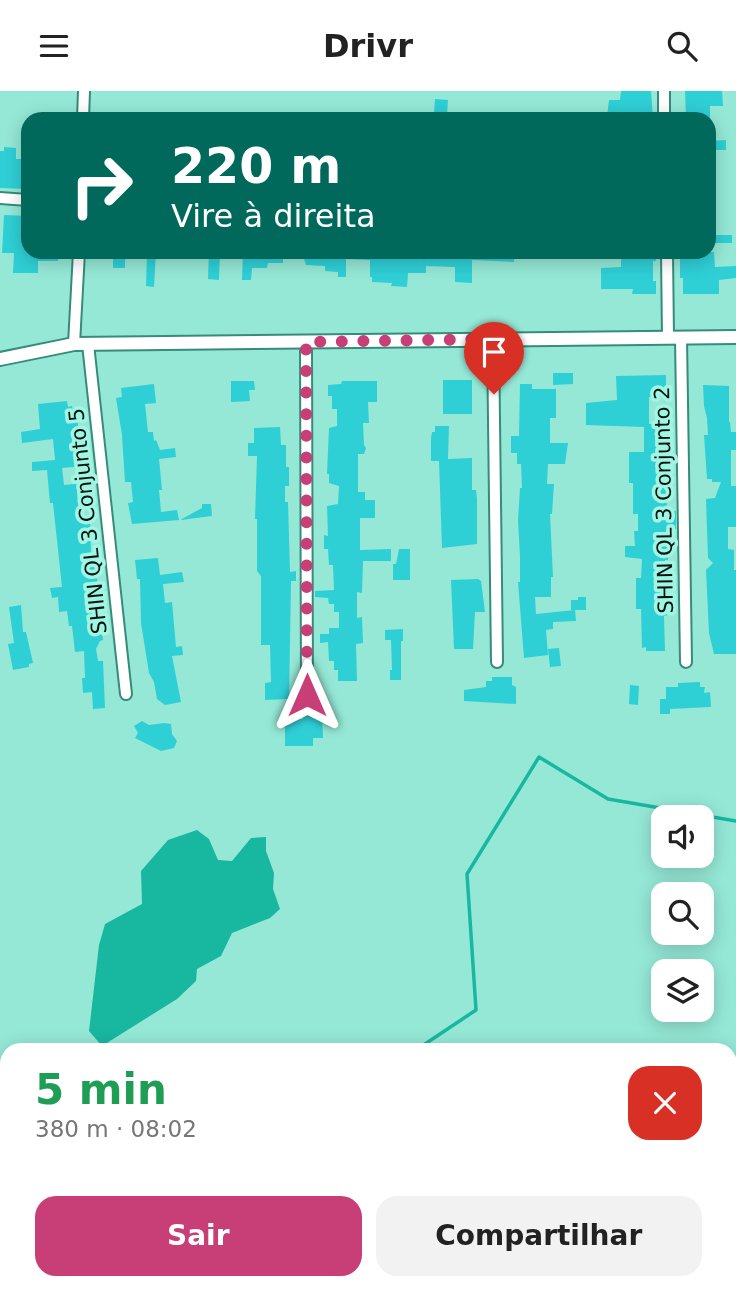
<!DOCTYPE html>
<html lang="pt">
<head>
<meta charset="utf-8">
<style>
  body { margin:0; font-family:"DejaVu Sans",sans-serif; background:#f2f2f2; color:#222; height:100vh; display:flex; flex-direction:column; font-size:26px; white-space:nowrap }
  * { box-sizing:border-box; margin:0 }
  p { font-size:23px; color:#767676 }
  .icon { flex:none; width:38px; height:38px; fill:none; stroke:currentColor; stroke-width:2; stroke-linecap:round; stroke-linejoin:round }
  .map { position:relative; flex:1; overflow:hidden }
  .details { position:absolute; left:0px; top:952px; width:737px; height:247px; display:flex; flex-direction:column; background:#fff; border-radius:21px 21px 0 0; box-shadow:0 4px 18px #0003 }
  .details>* { flex:none }
  .guide { position:absolute; left:21px; top:21px; width:695px; height:147px; border-radius:21px; box-shadow:0 4px 18px #0003; background:#00695c; color:#fff; overflow:hidden }
  .buttons { position:absolute; left:651px; top:714px; display:grid; gap:14px }
  .buttons a { display:grid; place-items:center; width:63px; height:63px; border-radius:14px; background:#fff; box-shadow:0 4px 18px #0003; font-size:35px }
  .pin { position:absolute; display:grid; place-items:center; width:60px; height:60px; color:#fff; margin:-72px -30px; border-radius:50% 50% 50% 0; rotate:-45deg; box-shadow:0 0 7px #0007 }
  .pin .icon { rotate:45deg }
  .me { position:absolute; width:77px; margin:-38px; rotate:0deg; stroke-linejoin:round; filter:drop-shadow(0 0 5px #0008) }
  .turn { display:flex; align-items:center; gap:24px; height:147px; padding:0 35px; font-size:32px }
  .turn .icon { width:91px; height:91px; stroke-width:2.5 }
  .turn b { display:block; font-size:49px; line-height:60px }
  .round { display:grid; place-items:center; flex:none; width:74px; height:74px; border-radius:21px; background:#f2f2f2 }
  .summary { display:flex; align-items:center; justify-content:space-between; height:119px; padding:0 35px }
  h1 { font-size:42px; font-weight:800; line-height:52px; color:#1e9e55 }
  .button { display:flex; gap:14px; margin-top:auto; padding:14px 35px }
  .button a { flex:1; height:80px; border-radius:21px; background:#c83e77; color:#fff; font-size:28px; font-weight:800; line-height:80px; text-align:center }
  .button a+a { background:#f2f2f2; color:#222 }
  header { display:flex; justify-content:space-between; align-items:center; height:91px; padding:0 35px; background:#fff; font-size:32px; font-weight:800 }
  .map>svg:first-child { display:block }
  .water { fill:#18b7a0 }
  .lines { fill:none; stroke-linecap:round; stroke-linejoin:round }
  .stream { stroke:#18b7a0; stroke-width:3.5 }
  .building { fill:#2fcfd6 }
  .minor-casing { stroke:#368b7b; stroke-width:14 }
  .tertiary-casing { stroke:#368b7b; stroke-width:16 }
  .minor { stroke:#fff; stroke-width:10 }
  .tertiary { stroke:#fff; stroke-width:12 }
  .route { stroke:#c83e77; stroke-width:12; stroke-dasharray:0 21.6 }
  .labels { text-anchor:middle; stroke-width:7; stroke-linejoin:round; paint-order:stroke }
  .street-label { font-size:21px; fill:#001611; stroke:#a2f5e3 }
</style>
</head>
<body>
<header><svg class="icon" aria-label="menu" viewBox="0 0 24 24"><path d="M4 6h16M4 12h16M4 18h16"/></svg>Drivr<svg class="icon" aria-label="search" viewBox="0 0 24 24"><circle cx="10" cy="10" r="6"/><path d="M15 15l6 6"/></svg></header>
<div class="map">
<svg width="736" height="1198" viewBox="0 0 736 1198">
  <rect width="100%" height="100%" fill="#95e8d6"/>
  <path class="water" d="M197,739L209,748L218,769L232,770L251,747L266,746V760L274,782L273,798L280,818L270,827L232,842L221,865L197,878L196,890L177,908L102,955L89,940L99,854L105,833L142,813L141,780L168,749Z"/>
  <g class="lines">
    <path class="stream" d="M416,959L476,919L467,783L539,666L608,708L736,730
      M0,1196L39,1192"/>
  </g>
  <path class="building" d="M621,0H651L653,28L607,26L609,9H620Z
    M685,0H722L723,15H710V28H686Z
    M435,8L448,9L447,24L434,23Z
    M726,49V59H709V50Z
    M4,56L16,57V68H28V98L0,97V60H4Z
    M4,124L28,125L27,161H58V170H38V182H13L14,162H2Z
    M709,144H732V152H709Z
    M113,161H125V177H113Z
    M147,161H156L154,196L146,195Z
    M209,161H220L219,189L208,188Z
    M243,161H283V172H268L267,177H252L251,189H242Z
    M302,161H515L514,171L472,169V192L455,191V176L426,175V182H408L407,196L391,195L392,192L372,191V186H370V169L346,168V186H338V181L325,180V175L306,174Z
    M621,161H656V170H653V190H656V203H632L633,198H601V177L621,176Z
    M680,161H714L715,176L736,175V187L719,189V203H683V187H680Z
    M553,282H573V293L553,294Z
    M666,284V305L649,306V333L664,332L667,420H676V438H666L668,469H665L666,490H668V524L664,525L665,560H646V556L642,557L641,518H636V487H641L642,468L625,466V455H635L634,440H638V423H633V392H629V361H644V336L586,334V312L617,309L616,285Z
    M443,289H472V323H443Z
    M231,290H254L255,299H249L250,310L231,311Z
    M342,290H377V311H368L369,332H363L364,354L366,357L364,363H358V401H365V409H375V427H360V459L391,458V470H363L362,502L357,501V527L362,526L363,552L356,553L357,590H338V579H334V570H329L328,551L320,552V543H329V537H339V521H334V513H329L328,507L315,506V500L334,499L333,474H329L328,458H324V444L328,445L327,415L338,413L339,395L329,392V383H327L329,337L337,335V318H332V305H328V294L341,293Z
    M154,293L156,312L145,313L148,341H153L154,350L156,349L160,359L175,357L176,366L159,368L162,399H159L161,421L177,419L179,429L132,433L128,412L133,411L131,391H125L122,344L116,307L122,306L121,297Z
    M520,293H532V298H556V327H550V352H568L565,373H548L547,393H554L552,423H550L553,486H551V506H535L536,523L575,519L576,530L553,531V538L546,539L548,564L524,567L518,491H520V465L518,430L520,397H522L521,373H517V362H511V345H519Z
    M703,294L729,295V331H730L731,341H736V359H731V395H736V436H728V458L734,459V479H736V563H714L709,542L706,479L713,472L708,467L706,408L715,407L721,391H712V388H707L704,344H708L707,327L704,315Z
    M67,310L68,316L72,315L74,328H77L85,375L62,377L64,394L86,392L87,403L77,404L80,432L90,431L91,464L97,487L103,549L100,550L96,558L98,570H103L105,617L93,618L92,601L83,602L82,587H85L84,560L75,561L72,535H69L67,520L59,521L58,506L52,507L50,497L62,496L53,412H50L47,379L32,380V371L55,369L53,348L22,352L21,341L40,338L38,313Z
    M435,335H449L448,368L472,367V399H476L477,408V453L442,457L439,370H431V347L432,341H435Z
    M280,336L281,354H286V376H289V395H285V411H288L290,481L296,480V490H291L289,608L265,609V592L271,591L270,554H261V485L257,480V428H255L257,365H248V352H254V337Z
    M202,413H211L212,425L180,429L202,417Z
    M399,458H410V489H393V473H396Z
    M158,467L160,484L182,481L184,491L163,493L165,512L172,511L176,556L182,555L183,564L172,565L181,611L165,614L157,608L154,591L149,582L141,532L140,488H137L135,469Z
    M478,488L481,490L485,521H475L473,558H454L451,489Z
    M578,506H586V519H571V509H578Z
    M21,514L23,541H26L33,572L29,573V576L13,579L8,553L14,552L9,516Z
    M403,538V550H401V589H390V579H392L391,549H385V539Z
    M559,557L561,575L550,576L548,558Z
    M492,586H512V594L516,596V613L464,610V599L486,596V590H492Z
    M700,591V596H705L704,602L710,601L711,616L670,618V623H660V608H666V596H678V592Z
    M630,594L639,595L638,614L629,613Z
    M303,621H322L323,647H313V655H285V629L303,628Z
    M142,630L149,634L164,632L171,633L172,643L177,650L174,657L161,660L135,647L138,642L134,635Z"/>
  <g class="lines">
    <g class="minor-casing">
      <path id="minor" d="M664,0V28
        M83,28L84,0
        M0,107L28,109
        M667,161L668,247
        M681,247L686,571
        M493,248L497,571
        M306,251L307,604
        M74,253L79,161
        M88,253L126,603
        M670,1192L671,1198"/>
    </g>
    <g class="tertiary-casing">
      <path id="tertiary" d="M0,268L74,253L736,246"/>
    </g>
    <use href="#minor" class="minor"/>
    <use href="#tertiary" class="tertiary"/>
  </g>
  <g class="lines">
    <path class="route" d="M307,604L306,251L493,248L494,303"/>
  </g>
  <g class="labels">
    <g class="street-label">
      <text transform="translate(664 409) rotate(-91)" y="7">SHIN QL 3 Conjunto 2</text>
      <text transform="translate(88 430) rotate(-96)" y="7">SHIN QL 3 Conjunto 5</text>
    </g>
  </g>
</svg>
<div class="buttons">
<a><svg class="icon" aria-label="sound" viewBox="0 0 24 24"><path d="M4 9h4l5-4v14l-5-4H4zM17 9q2 3 0 6"/></svg></a>
<a><svg class="icon" aria-label="search" viewBox="0 0 24 24"><circle cx="10" cy="10" r="6"/><path d="M15 15l6 6"/></svg></a>
<a><svg class="icon" aria-label="layers" viewBox="0 0 24 24"><path d="M12 4l9 5-9 5-9-5zM3 14l9 5 9-5"/></svg></a>
</div>
<div class="pin" style="left:494px;top:303px;background:#d93025"><svg class="icon" aria-label="arrive" viewBox="0 0 24 24"><path d="M6 21V4h12l-3 4 3 4H6"/></svg></div>
<svg class="me" style="left:307px;top:604px" viewBox="-20 -20 40 40"><path d="M0-17L14 15 0 8-14 15z" fill="#c83e77" stroke="#fff" stroke-width="4"/></svg>
<div class="guide">
<div class="turn"><svg class="icon" aria-label="right" viewBox="0 0 24 24"><path d="M7 20v-9h11M14 6l5 5-5 5"/></svg><div><b>220 m</b>Vire à direita</div></div>
</div>
<section class="details">
<div class="summary"><div><h1>5 min</h1><p>380 m · 08:02</p></div><a class="round" style="background:#d93025;color:#fff"><svg class="icon" aria-label="close" viewBox="0 0 24 24"><path d="M6 6l12 12M18 6L6 18"/></svg></a></div>
<div class="button"><a>Sair</a><a>Compartilhar</a></div>
</section>
</div>
</body>
</html>
